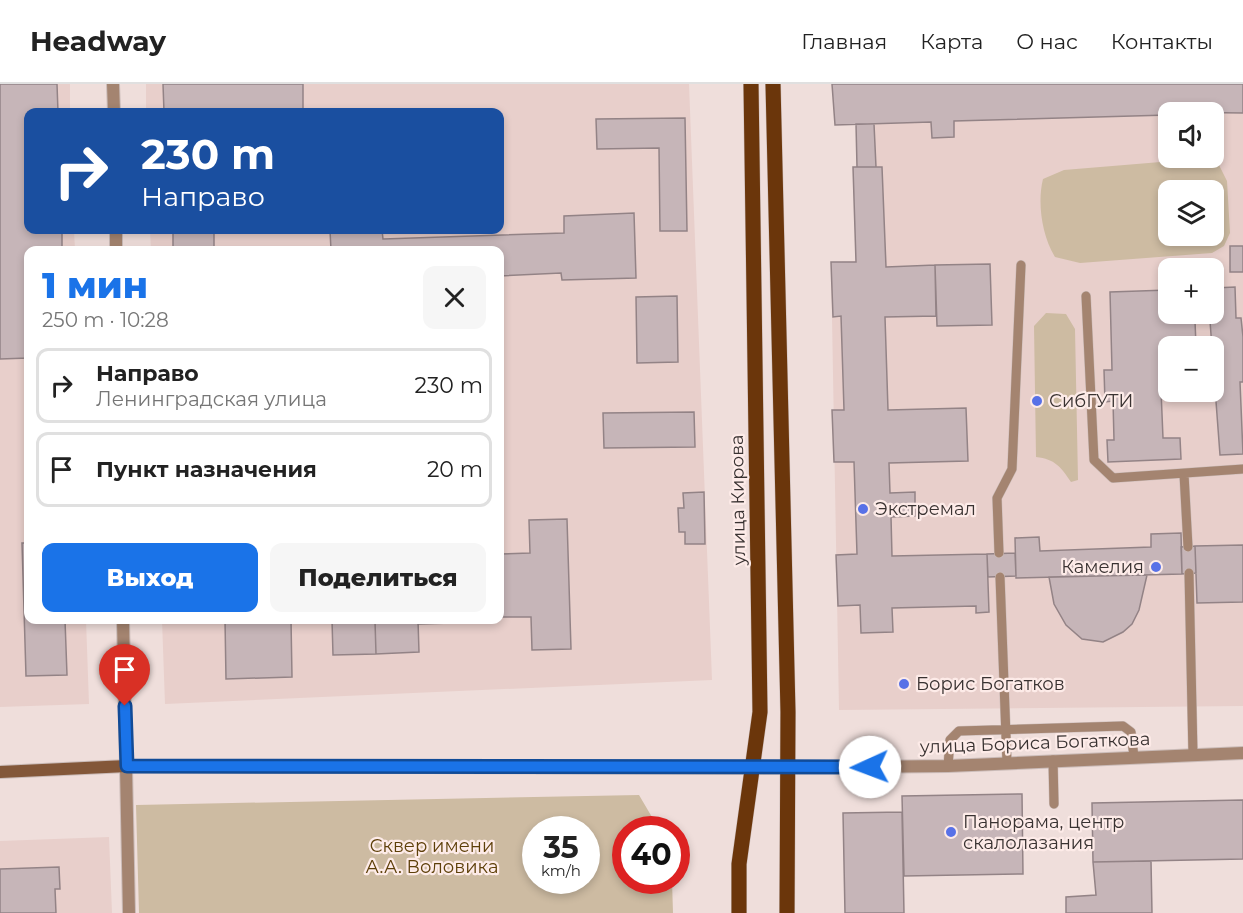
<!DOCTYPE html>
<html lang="ru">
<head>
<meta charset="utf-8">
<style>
  body { margin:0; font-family:Montserrat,sans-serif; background:#f6f6f6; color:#222; height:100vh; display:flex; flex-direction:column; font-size:22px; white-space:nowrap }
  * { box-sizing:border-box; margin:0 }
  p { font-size:20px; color:#767676 }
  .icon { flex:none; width:33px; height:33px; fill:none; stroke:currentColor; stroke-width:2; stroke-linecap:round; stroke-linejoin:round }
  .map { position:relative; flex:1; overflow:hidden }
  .details { position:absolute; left:24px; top:162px; width:480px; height:378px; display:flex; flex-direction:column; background:#fff; border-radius:12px; box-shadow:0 3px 9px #0003 }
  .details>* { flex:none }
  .banner { position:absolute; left:24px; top:24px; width:480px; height:126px; border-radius:12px; box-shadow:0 3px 9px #0003; background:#1a4fa0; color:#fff; overflow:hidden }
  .tools { position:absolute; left:1158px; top:18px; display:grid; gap:12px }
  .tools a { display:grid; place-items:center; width:66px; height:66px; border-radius:12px; background:#fff; box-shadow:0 3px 9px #0003; font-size:30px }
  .speed { position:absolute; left:522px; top:732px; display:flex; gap:12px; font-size:30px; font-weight:700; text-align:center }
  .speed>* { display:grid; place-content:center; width:78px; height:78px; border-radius:50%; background:#fff; box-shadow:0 3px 9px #0003; line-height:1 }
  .speed small { font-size:15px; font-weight:400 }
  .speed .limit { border:9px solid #d22; background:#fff; color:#111 }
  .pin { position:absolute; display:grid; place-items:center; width:51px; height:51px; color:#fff; margin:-62px -26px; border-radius:50% 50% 50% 0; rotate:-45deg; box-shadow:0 0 6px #0007 }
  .pin .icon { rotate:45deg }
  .me { position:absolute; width:66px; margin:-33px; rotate:268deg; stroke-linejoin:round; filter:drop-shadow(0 0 4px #0008) }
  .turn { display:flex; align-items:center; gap:21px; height:126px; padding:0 18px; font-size:27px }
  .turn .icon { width:78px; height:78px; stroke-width:2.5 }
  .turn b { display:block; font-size:42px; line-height:51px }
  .round { display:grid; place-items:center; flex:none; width:63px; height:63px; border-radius:12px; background:#f6f6f6 }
  .headline { display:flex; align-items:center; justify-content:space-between; height:102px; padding:0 18px }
  h1 { font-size:36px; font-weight:800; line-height:45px; color:#1a73e8 }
  .button { display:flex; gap:12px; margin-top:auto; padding:12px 18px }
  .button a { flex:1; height:69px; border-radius:12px; background:#1a73e8; color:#fff; font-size:24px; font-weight:800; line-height:69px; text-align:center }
  .button a+a { background:#f6f6f6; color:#222 }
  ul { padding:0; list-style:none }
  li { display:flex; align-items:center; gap:18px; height:75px; margin:0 12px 9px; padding:0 6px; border:3px solid #e0e0e0; border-radius:12px }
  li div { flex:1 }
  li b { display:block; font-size:22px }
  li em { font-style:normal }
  header { display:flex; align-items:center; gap:36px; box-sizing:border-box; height:84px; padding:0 30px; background:#fff; border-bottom:2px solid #e0e0e0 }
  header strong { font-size:28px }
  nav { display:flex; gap:33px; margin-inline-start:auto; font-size:21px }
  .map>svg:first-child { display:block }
  .built { fill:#e8cfcb; fill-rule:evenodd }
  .green { fill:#cdbba2; fill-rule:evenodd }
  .building { fill:#c6b5b8; stroke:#938386; stroke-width:1.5 }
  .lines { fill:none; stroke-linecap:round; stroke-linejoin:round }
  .service-casing { stroke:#cbbcb9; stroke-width:10 }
  .minor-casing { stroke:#cbbcb9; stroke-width:14 }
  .tertiary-casing { stroke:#cbbcb9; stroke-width:14 }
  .secondary-casing { stroke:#cbbcb9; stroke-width:14 }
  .primary-casing { stroke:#cbbcb9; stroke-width:16 }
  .service { stroke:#a48470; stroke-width:9 }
  .minor { stroke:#a48470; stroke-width:12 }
  .tertiary { stroke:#a48470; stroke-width:12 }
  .secondary { stroke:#835739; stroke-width:12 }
  .primary { stroke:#6b360b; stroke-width:15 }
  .route-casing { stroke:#114b97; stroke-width:15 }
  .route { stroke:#1a73e8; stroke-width:10 }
  .poi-dot { fill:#5871e7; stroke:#fdebe8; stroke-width:2 }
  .labels { text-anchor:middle; stroke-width:4.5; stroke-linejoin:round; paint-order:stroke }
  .poi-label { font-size:18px; fill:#393231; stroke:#fdebe8; text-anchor:start }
  .street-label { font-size:18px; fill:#393231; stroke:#fdebe8 }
  .park-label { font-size:18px; fill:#5d3f08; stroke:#fdebe8 }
</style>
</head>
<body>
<header>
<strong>Headway</strong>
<nav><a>Главная</a><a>Карта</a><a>О нас</a><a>Контакты</a></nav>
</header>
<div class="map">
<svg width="1243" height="829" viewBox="0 0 1243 829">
  <rect width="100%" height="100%" fill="#efdedb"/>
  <path class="built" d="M0,0H70V28H28V146H74L75,166H28V536H86L89,620L0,623Z
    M146,0H689L712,596L165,620L162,536H500V166H151L150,146H500V28H146Z
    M832,0H1243V622L839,626L831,178L856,177L853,83H857L856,41H835ZM1168,28H1214V74H1168ZM1168,106H1214V152H1168ZM1168,184H1214V230H1168ZM1168,262H1214V308H1168Z
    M109,753L112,829H0V757Z"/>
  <path class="green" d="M1209,74L1219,81L1227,97L1230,149L1224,162L1212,169L1080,179L1055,173C1042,152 1037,119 1043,95L1064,86ZM1214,106V152H1168V106Z
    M1046,229L1066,230L1075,245L1078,396L1071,398C1061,383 1055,375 1036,373L1034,242Z
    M639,711L659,745L626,746V796L672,797L673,829H139L136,721ZM536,746H586V796H536Z"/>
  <path class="building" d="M0,0H57L58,28H28V146H62V166H28V274L0,275Z
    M163,0H303V28H164Z
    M832,0H1243V29L1168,28V31L954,37V53L932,54L931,38L835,41Z
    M685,34L687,147H660L659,64L597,65L596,35Z
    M856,40H874L876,83H857Z
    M853,83H882L886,183L935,181L936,232L885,233L888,326L966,324L968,377L889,379L890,409L915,408V432L891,433L892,472L987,470L989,528L976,529V522L892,524L893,548L861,549L860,521L838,522L836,471L857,470L854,378H834L832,326H844L841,232L833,233L831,178H856Z
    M634,129L636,194L562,196L561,189L500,192V166H331L330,146H382L383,155L564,149V132Z
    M173,146H214V166H173Z
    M1230,162H1243V188H1230Z
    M990,180L992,241L937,242L935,181Z
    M1235,203L1236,234H1241L1243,253V298H1240L1243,370L1220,371L1210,237H1195L1196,262H1168V306H1161L1163,354H1180L1181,375L1108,378L1107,356H1114L1113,317L1105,318L1104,286H1112L1110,208L1168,206V230H1214V204Z
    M677,212L678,278L637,279L636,213Z
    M694,328L695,363L604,364L603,329Z
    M704,408L705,460H685V448H679L678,424H684L683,409Z
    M567,435L571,565L532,566L531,533H500V470L530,469L529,436Z
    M1181,449L1182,490L1016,494L1015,454L1039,453L1040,467L1151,463V450Z
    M22,459H28V536H65L67,591L26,592Z
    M1243,461V518L1197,519L1195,462Z
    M1195,462L1196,489L1182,490L1181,463Z
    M1015,469L1016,492L988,493L987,470Z
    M1147,491L1139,526L1132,540L1123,548L1103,558L1082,555L1066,541L1054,520L1049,493Z
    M225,536H291L292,593L226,595Z
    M332,536H488L487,538L418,540V536L375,537L376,570L333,571Z
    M418,536L419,568L376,570L375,537Z
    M1022,710L1023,790L904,792L902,712Z
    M1243,716V775L1093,778L1092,719Z
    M902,728L904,829H845L843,729Z
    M1151,777L1152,829H1066V813L1096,811L1093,778Z
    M59,783L60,805H55L56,829H0V785Z"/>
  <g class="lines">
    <g class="service-casing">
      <path id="service" d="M1086,212L1094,376L1113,394L1243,385
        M1184,390L1188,463
        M999,469L997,414L1012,385L1021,181
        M1189,489L1193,671
        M1000,493L1007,679
        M1053,676L1054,720
        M948,682L950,656L959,647L1123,642L1131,648L1134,673"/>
    </g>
    <g class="minor-casing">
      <path id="minor" d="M113,0L114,28
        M116,146V166
        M123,536L129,829"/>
    </g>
    <g class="tertiary-casing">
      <path id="tertiary" d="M753,684L948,682L1243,669"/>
    </g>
    <g class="secondary-casing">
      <path id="secondary" d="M0,688L127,682L753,684"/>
    </g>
    <g class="primary-casing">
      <path id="primary" d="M773,0L788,628L787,829
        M739,829V780L760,628L751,0"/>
    </g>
    <use href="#service" class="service"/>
    <use href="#minor" class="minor"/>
    <use href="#tertiary" class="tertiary"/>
    <use href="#secondary" class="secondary"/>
    <use href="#primary" class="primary"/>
  </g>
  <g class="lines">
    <g class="route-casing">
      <path id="route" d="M125,622L127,682L870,683"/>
    </g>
    <use href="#route" class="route"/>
  </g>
  <g class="poi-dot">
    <circle cx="1037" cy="317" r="6"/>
    <circle cx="863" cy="425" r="6"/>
    <circle cx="1156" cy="483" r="6"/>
    <circle cx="904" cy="600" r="6"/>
    <circle cx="951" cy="748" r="6"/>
  </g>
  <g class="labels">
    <g class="poi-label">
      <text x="1049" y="323">СибГУТИ</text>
      <text x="875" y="431">Экстремал</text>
      <text x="1144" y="489" text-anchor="end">Камелия</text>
      <text x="916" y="606">Борис Богатков</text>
      <text x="963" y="744">Панорама, центр<tspan x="963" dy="21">скалолазания</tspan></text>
    </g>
    <g class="street-label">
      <text transform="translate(738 416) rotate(-91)" y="6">улица Кирова</text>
      <text transform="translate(1035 659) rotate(-2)" y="6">улица Бориса Богаткова</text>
    </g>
    <g class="park-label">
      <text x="432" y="768">Cквер имени<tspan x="432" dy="21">А.А. Воловика</tspan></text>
    </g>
  </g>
</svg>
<div class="tools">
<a><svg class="icon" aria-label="sound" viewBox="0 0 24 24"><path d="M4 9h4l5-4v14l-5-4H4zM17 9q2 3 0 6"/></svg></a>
<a><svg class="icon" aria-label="layers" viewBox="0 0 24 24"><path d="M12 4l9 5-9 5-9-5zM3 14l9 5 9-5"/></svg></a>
<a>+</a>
<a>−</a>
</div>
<div class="speed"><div>35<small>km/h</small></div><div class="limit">40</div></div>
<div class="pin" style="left:125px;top:622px;background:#d93025"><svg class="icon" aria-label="arrive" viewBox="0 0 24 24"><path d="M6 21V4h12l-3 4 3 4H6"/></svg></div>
<svg class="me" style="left:870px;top:683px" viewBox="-20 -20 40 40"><circle r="19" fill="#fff"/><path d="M0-13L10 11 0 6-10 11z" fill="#1a73e8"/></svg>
<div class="banner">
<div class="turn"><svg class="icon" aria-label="right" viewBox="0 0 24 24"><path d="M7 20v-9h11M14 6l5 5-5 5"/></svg><div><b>230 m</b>Направо</div></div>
</div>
<section class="details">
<div class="headline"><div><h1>1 мин</h1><p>250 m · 10:28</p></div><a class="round"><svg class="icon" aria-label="close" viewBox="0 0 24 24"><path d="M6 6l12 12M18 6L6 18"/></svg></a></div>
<ul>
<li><svg class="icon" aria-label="right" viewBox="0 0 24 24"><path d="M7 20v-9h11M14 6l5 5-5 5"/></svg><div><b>Направо</b><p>Ленинградская улица</p></div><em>230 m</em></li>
<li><svg class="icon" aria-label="arrive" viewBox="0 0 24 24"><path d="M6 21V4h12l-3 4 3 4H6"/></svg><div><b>Пункт назначения</b></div><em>20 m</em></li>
</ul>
<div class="button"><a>Выход</a><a>Поделиться</a></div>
</section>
</div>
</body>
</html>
